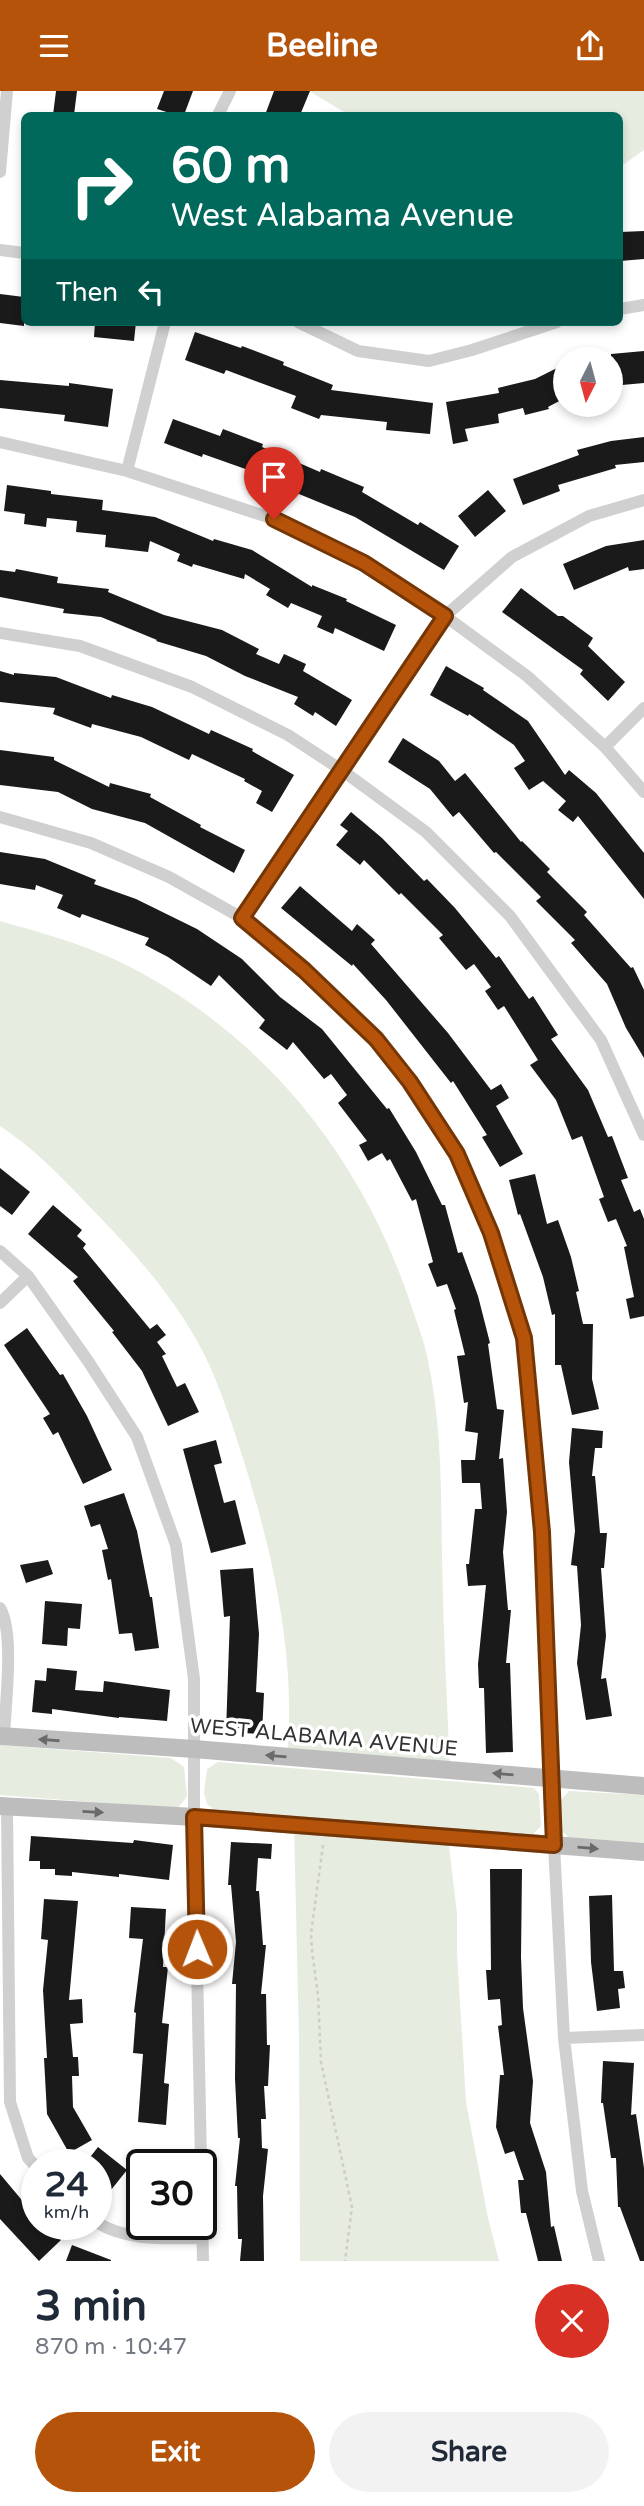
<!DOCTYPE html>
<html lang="en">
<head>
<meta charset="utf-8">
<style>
  body { margin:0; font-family:"Varela Round",sans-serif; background:#f2f2f3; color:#1f2937; height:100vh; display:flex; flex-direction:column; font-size:26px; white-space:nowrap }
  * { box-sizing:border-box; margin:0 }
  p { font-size:23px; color:#747a83 }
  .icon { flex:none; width:38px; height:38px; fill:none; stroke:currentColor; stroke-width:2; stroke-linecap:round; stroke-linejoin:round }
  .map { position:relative; height:2170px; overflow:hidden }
  .drawer { display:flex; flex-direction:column; background:#fff; flex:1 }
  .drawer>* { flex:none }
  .guide { position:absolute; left:21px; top:21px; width:602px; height:214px; border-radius:10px; box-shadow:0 4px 10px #0003; background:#00695c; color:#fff; overflow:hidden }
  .needle { width:46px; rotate:186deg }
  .buttons { position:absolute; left:553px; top:256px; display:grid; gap:14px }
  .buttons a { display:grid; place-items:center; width:70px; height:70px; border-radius:50%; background:#fff; box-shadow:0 4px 10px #0003; font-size:35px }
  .speed { position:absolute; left:21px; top:2058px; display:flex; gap:14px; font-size:35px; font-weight:700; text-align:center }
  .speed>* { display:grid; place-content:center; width:91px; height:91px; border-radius:50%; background:#fff; box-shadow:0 4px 10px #0003; line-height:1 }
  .speed small { font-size:18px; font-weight:400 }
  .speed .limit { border:4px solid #111; border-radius:10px; background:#fff; color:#111 }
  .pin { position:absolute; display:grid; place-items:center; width:60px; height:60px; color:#fff; margin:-72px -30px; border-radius:50% 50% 50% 0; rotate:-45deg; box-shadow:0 0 7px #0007 }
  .pin .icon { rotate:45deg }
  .me { position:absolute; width:77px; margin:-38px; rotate:359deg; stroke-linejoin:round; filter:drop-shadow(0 0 5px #0008) }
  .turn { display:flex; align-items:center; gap:24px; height:147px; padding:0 35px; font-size:32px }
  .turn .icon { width:91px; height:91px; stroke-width:2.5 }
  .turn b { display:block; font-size:49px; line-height:60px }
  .then { display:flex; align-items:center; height:66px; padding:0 35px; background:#0003; gap:14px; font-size:26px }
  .round { display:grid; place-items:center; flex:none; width:74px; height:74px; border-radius:37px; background:#f2f2f3 }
  .head { display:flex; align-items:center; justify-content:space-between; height:119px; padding:0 35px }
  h1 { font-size:42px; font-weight:700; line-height:52px }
  .cta { display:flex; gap:14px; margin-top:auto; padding:14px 35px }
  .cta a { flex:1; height:80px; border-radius:42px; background:#b45309; color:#fff; font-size:28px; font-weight:700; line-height:80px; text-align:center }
  .cta a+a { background:#f2f2f3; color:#1f2937 }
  header { display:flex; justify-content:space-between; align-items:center; height:91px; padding:0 35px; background:#b45309; color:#fff; font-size:32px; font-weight:700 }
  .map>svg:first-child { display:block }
  .green { fill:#e6ecdf }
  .building { fill:#1a1a1a }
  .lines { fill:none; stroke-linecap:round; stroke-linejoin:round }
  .path { stroke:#cdcdcd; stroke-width:2.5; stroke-dasharray:3.5 3.5; stroke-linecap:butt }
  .street { stroke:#d0d0d0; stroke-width:12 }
  .secondary { stroke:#bdbdbd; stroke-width:18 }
  .oneway { fill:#6a6a6a }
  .route-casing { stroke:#753606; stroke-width:18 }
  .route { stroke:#b45309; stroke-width:12 }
  .labels { text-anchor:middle; stroke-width:7; stroke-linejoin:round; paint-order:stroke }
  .street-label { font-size:21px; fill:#333; stroke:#fff }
</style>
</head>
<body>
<header><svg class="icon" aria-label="menu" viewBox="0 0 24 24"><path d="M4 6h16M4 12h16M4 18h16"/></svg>Beeline<svg class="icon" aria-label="share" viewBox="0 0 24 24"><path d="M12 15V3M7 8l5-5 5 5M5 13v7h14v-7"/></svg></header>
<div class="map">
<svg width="644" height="2170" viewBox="0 0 644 2170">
  <rect width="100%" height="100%" fill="#fff"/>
  <path class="green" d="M309,0H644V59L620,76V24H343L344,21Z
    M0,830C39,841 79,852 116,869C262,939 364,1067 413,1220C418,1235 424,1250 427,1265C442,1331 441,1400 442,1466C443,1537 447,1608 450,1679L287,1666C297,1564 271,1454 240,1358C229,1324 218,1290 202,1259C172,1202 131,1158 87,1113C61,1085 32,1056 0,1035Z
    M0,1654L171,1667L184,1676L187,1705L178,1717H170L0,1704Z
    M218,1671L534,1697L539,1703L541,1735L531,1745L217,1721L207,1713L204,1702L207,1678Z
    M569,1700L644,1704V1755L569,1747L562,1740L560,1710Z
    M294,1734L448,1746L457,1823V1862L466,2011L488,2127L499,2170H300L299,1946Z"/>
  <path class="building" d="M56,0H77L74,24H53Z
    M164,0H193L184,24H176L157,18Z
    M274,0H310L300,24H265Z
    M644,140V168L620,170V141Z
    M0,203L24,206V235L0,232Z
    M95,231H136L134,250L94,246Z
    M195,241L241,257L242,255L284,271L283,274L333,294L331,299L433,312L430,343L386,339L387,331L321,324L319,328L291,317L296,305L226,279L224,283L185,269Z
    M644,260V292L611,295V263Z
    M565,273V307L548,316L549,318L525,324L523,317L498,323L499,332L465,338L468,350L453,353L446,311L499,302L498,297L535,288Z
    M0,289L69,295V292L113,298L108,336L64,330L65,324L0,317Z
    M173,328L220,345L223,338L263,353L262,356L320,381L321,378L364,396L362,401L418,434L420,431L459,455L444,479L355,426L260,387L262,384L203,363L202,366L164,352Z
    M644,346V371L615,374L616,377L558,394L560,400L523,414L513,388L579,364L577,359L611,350Z
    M7,394L51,400V403L103,409L102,419L155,426L213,450L214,448L252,459L312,496V494L347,508L346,510L396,534L384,560L335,537L333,543L317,536L322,525L291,512L288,517L266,504L270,498L245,483L244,488L193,473L192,476L177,470L180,463L150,450L148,461L105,456L106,444L76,441L77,430L47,427L46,436L24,433L25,423L4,420Z
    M488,399L506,420L475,446L458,425Z
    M644,449V478L629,480L628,476L574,499L563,473L606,455Z
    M16,478L58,486L57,492L109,498L108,501L164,524L222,539L259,558L256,563L279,573L284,563L306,573L303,580L352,609L336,635L315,621L313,625L294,613L298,606L245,585L206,565L156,550L157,549L101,526L63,522L64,518L0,506V479L15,481Z
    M521,497L558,525H563L593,547L588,555L625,591L608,610L580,583L583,579L502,521Z
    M446,575L484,597L483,599L528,630L565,684L569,679L596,702L644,762V808L578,725L573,731L558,719L566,710L543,690L529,699L514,677L525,670L514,654L469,623L468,625L430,604Z
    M0,580L14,584V582L56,586L111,607L112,604L152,616L209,643L211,639L253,658L252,660L294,684L272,721L256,712L262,700L244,690L245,688L192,663L189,669L141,646L92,633L91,637L53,623L55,617L0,611Z
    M403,647L439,670L455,690L465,682L521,751L522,750L550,778L547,781L587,821L584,824L631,877L633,876L644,899V967L626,937L607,893L571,852L575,849L536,810L541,806L496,761L494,762L459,721L453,726L430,698L388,671Z
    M0,659L54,666V669L109,696L110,692L151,703L150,706L201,734L200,736L245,759L234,782L145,732L92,718L58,701L0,694Z
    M351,721L382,747L424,790L427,788L455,817L496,867L499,865L529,908L533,905L558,944L551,948L588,999L608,1046L612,1045L628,1087L621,1089L634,1121L640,1118L644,1128V1225L630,1228L626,1208L634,1206L624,1156L627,1155L616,1128L608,1131L599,1108L604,1106L582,1045L572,1049L556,1009L530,974L538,969L504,915L498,919L485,900L491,896L474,873L466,879L439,847L443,844L401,802L399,804L364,769L360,774L336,754L348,740L340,734Z
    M0,761L45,768L96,789L94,793L136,808L197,838L242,868L280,906L322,938L387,1018L389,1017L416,1061L442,1114H445L458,1162L462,1161L478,1205L490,1252L488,1253L497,1318L504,1319L499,1368L503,1367L507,1421L503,1461L508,1519H511L506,1572H510L513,1661L486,1662L484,1597H479L478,1573L486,1494L468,1495L466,1473H469L475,1418H482L480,1392H462L461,1369H475L478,1342L465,1340L468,1311L464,1312L457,1265L465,1264L454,1219L456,1218L447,1193L437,1196L428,1173L433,1171L416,1108L412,1110L390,1068L387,1070L382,1062L368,1070L359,1054L367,1050L338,1012L347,1004L331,983L324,988L293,951L287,959L259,937L265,929L219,884L211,895L168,866L145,854L149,847L82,823L80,827L57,817L63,804L36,794L35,799L0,793Z
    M300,795L352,840L357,833L375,849L371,853L448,942L491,999L501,993L509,1007L496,1015L523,1063L500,1076L482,1046L487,1044L453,990L451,992L386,909L353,873L352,875L281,817Z
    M0,1077L30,1101L12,1124L0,1115Z
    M535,1083L547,1133L558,1129L571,1166L579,1200L576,1201L583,1233H593L592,1288L599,1318L572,1324L561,1274H555V1223L552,1224L543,1186L520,1123L518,1124L509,1089Z
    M53,1114L82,1139L77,1145L86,1153L83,1157L150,1238L157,1233L166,1244L157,1251L166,1263L162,1265L177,1296L185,1292L199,1321L168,1335L142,1280L112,1241L114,1240L73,1190L78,1186L28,1143Z
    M27,1237L60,1284L63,1283L87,1325L112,1379L83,1393L58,1341L53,1344L43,1327L50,1323L4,1254Z
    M572,1337L603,1340L602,1357H595L592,1385H595L600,1442H607L604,1477H601L606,1545L601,1588L606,1587L612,1625L586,1629L577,1572L581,1534L577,1475L571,1474L575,1440L569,1371Z
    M216,1349L222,1372L214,1374L224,1412L235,1409L246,1453L211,1462L183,1358Z
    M124,1402L137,1440L150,1506H152L159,1557L135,1560L132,1542L119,1543L111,1488L108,1489L102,1459L108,1458L100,1433L91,1436L84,1415Z
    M48,1469L53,1483L26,1492L20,1474Z
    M253,1477L259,1543L256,1601L264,1602L262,1643L226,1641L230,1525L224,1526L220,1479Z
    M45,1510L82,1513L80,1538L68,1537L67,1555L42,1553Z
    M47,1577L77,1580L75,1599L103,1601L104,1590L170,1599L167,1630L119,1626V1627L52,1618V1623L32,1621L35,1589L46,1590Z
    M31,1745L133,1752L134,1749L173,1754L169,1789L119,1783V1786L72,1781V1785L55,1784V1778H40V1770H29Z
    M231,1751L272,1753L271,1768L258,1767L256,1800H259L263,1854H266L261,1903H266L267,1954H270L268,1995H264L266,2028H261L262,2057L268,2058L263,2105L264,2170H240L242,2148H238L237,2095H235L240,2047H238L235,1988L236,1893H232L236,1851L231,1794H228Z
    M490,1778H522L521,1866L523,1917L533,1990L530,2032L546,2081L551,2136L554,2135L562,2170H538L526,2122H521L518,2089H524L514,2060L505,2063L496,2036L500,1984H504L498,1935L502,1934L500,1908L488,1909L486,1879H491Z
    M612,1804L614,1880H623L625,1897L618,1898L620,1917L597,1920L591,1871L589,1805Z
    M44,1808L78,1810L69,1909L82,1908L83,1932L70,1933L73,1966H78L79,1985H72L73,2016L92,2049L69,2062L47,2023L44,1967H47L43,1899L48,1849L41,1848Z
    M131,1816L166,1818L163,1876H168L162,1932L169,1933L164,1992L169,1993L166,2034L138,2031L143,1963L133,1962L136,1922L134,1921L143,1848L129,1847Z
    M603,1970L634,1972L631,2024L636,2023L644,2077V2170H640L620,2116H618L616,2067H611L603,2012H601Z
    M98,2056L127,2079L111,2099L96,2087V2074H84Z
    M133,2075L142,2076V2113L129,2111Z
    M0,2083L31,2120L37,2114V2133H46L61,2149L39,2170L0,2128Z
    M72,2154L111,2169V2170H66Z"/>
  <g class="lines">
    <path class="path" d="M323,1754L311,1843L312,1860L318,1904L321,1971L352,2116L345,2170"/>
    <path class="street" d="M218,24L230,0
      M0,81L7,0
      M0,159L24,162
      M620,218L644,214
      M298,231L358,260L429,270L472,259L557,231
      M0,351L127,380L274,428L364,472L445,525L527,585L605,656L644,701
      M127,380L165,231
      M0,542L80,555L192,596L288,644L343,680L426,741L510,825L601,949L644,1044
      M605,656L644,617
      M0,726L91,752L169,786L242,827L304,879L376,948L409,991L457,1063L491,1142L524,1247L542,1441L554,1754L564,1947L582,2100L599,2170
      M242,827L445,525L512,466L589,425L644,409
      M0,1160L28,1185L88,1270L137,1346L176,1454L194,1588V1726L203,2170
      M0,1212L28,1185
      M0,1517C15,1542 5,1615 4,1646
      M7,1716L10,2011L28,2067L37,2077
      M564,1947L644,1944
      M96,2131C128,2151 168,2147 203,2147"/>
    <path class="secondary" d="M0,1645L194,1658L644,1695
      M0,1715L194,1726L644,1761"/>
  </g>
  <defs><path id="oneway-solid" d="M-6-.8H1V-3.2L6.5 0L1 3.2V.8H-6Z" transform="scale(1.75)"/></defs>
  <g class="oneway">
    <use href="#oneway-solid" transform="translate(49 1649) rotate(-176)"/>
    <use href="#oneway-solid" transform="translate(276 1665) rotate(-175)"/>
    <use href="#oneway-solid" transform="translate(503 1683) rotate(-175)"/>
    <use href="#oneway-solid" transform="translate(93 1721) rotate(3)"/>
    <use href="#oneway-solid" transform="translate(588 1757) rotate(5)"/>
  </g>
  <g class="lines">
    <g class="route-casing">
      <path id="route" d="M197,1858L194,1726L554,1754L542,1441L524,1247L491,1142L457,1063L410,991L376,948L304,879L242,827L445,525L364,472L274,428"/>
    </g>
    <use href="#route" class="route"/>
  </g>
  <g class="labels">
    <g class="street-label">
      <text transform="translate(324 1646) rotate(5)" y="7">WEST ALABAMA AVENUE</text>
    </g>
  </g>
</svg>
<div class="buttons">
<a><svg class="needle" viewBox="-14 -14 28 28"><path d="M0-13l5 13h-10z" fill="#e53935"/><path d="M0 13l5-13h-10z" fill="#747a83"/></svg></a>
</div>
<div class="speed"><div>24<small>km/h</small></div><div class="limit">30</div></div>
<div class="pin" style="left:274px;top:428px;background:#d93025"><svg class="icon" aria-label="arrive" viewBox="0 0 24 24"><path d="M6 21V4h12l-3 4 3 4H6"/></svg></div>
<svg class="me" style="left:197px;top:1858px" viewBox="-20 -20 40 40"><circle r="17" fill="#b45309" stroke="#fff" stroke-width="3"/><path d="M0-11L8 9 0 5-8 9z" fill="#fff"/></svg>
<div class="guide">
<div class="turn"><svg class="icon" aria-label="right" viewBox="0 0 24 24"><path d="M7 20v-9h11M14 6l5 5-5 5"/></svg><div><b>60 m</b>West Alabama Avenue</div></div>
<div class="then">Then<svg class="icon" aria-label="left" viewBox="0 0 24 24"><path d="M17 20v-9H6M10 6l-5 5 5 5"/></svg></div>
</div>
</div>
<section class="drawer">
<div class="head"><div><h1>3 min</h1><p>870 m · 10:47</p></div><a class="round" style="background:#d93025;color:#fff"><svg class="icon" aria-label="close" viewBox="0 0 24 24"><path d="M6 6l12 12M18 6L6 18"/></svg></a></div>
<div class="cta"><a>Exit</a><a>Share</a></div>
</section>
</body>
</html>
